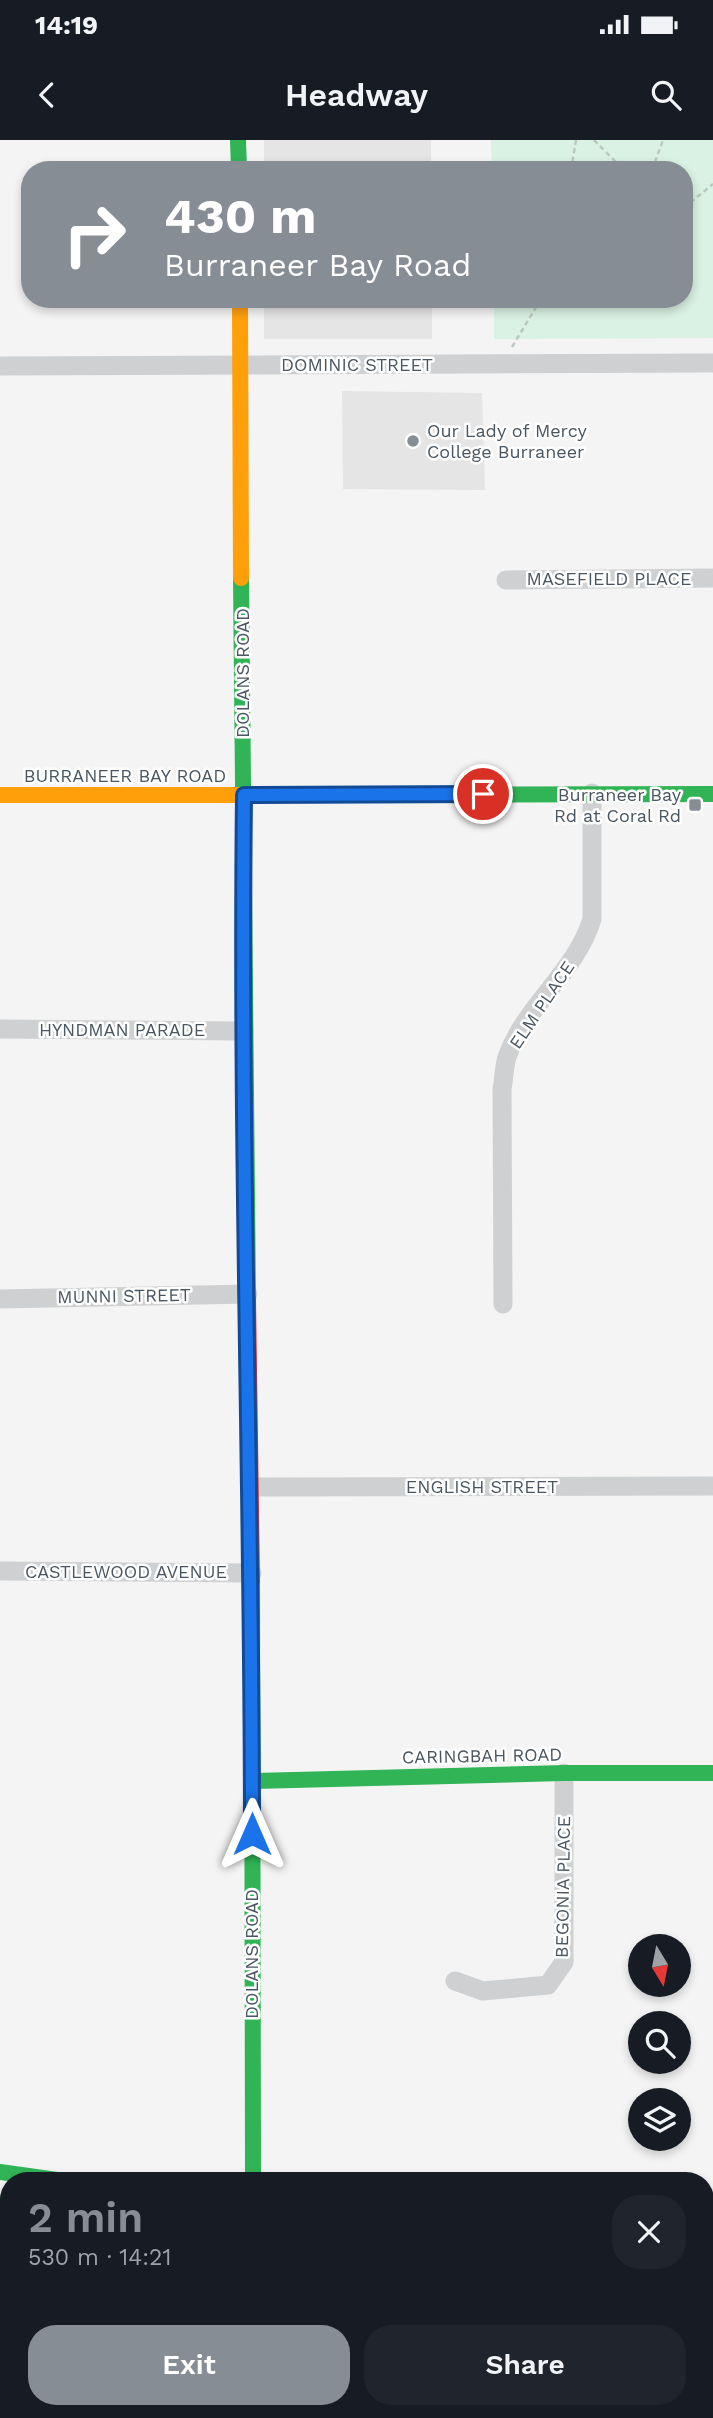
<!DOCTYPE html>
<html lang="en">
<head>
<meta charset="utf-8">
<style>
  body { margin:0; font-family:"Work Sans",sans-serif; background:#20242c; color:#f1f3f6; height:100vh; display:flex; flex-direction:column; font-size:26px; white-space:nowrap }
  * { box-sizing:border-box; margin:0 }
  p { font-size:23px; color:#9ea1a6 }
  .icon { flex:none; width:38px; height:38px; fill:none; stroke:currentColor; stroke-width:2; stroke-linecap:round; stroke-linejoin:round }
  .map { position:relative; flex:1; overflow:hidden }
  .details { position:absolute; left:0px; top:2032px; width:714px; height:247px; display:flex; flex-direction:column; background:#171b24; border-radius:28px 28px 0 0; box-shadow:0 4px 10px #0003 }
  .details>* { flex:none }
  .banner { position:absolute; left:21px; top:21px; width:672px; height:147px; border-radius:28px; box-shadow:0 4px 10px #0003; background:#868d94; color:#fff; overflow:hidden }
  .needle { width:46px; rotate:170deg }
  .tools { position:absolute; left:628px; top:1794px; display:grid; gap:14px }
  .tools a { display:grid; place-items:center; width:63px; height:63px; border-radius:50%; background:#171b24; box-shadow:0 4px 10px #0003; font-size:35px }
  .pin { position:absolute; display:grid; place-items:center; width:60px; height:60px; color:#fff; margin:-30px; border:4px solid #fff; border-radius:50%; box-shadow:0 2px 7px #0007 }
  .me { position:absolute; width:77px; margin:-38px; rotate:0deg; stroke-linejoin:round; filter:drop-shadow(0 0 5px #0008) }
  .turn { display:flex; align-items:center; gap:24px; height:147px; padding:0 28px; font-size:32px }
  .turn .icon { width:91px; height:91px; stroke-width:2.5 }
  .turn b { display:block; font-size:49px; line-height:60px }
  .round { display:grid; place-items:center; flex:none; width:74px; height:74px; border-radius:28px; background:#20242c }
  .headline { display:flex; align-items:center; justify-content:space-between; height:119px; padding:0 28px }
  h1 { font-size:42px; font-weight:600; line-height:52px; color:#868d94 }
  .action { display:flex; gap:14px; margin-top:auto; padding:14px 28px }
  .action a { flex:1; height:80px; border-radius:28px; background:#868d94; color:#fff; font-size:28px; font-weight:600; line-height:80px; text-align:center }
  .action a+a { background:#20242c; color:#f1f3f6 }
  .status { display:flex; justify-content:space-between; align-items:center; height:49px; padding:0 35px; background:#171b24; direction:ltr }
  .status svg { height:19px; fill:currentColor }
  header { display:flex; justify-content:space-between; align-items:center; height:91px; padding:0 28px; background:#171b24; font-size:32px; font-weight:600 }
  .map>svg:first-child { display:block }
  .education { fill:#e6e5e6 }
  .park { fill:#d9f2e3 }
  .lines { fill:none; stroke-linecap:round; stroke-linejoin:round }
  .path { stroke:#bcc7c4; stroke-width:2.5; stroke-dasharray:5 3.5; stroke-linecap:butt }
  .street { stroke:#ced0d2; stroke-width:19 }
  .fast { stroke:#30b455; stroke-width:16 }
  .slow { stroke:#ff9f0a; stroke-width:16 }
  .jam { stroke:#e5322d; stroke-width:16 }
  .route-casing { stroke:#114b97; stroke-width:18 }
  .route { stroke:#1a73e8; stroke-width:12 }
  .poi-dot { fill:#868d94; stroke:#fff; stroke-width:2.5 }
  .labels { text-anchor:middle; stroke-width:5; stroke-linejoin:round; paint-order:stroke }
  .street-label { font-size:18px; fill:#4a5661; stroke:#fff }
  .poi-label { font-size:18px; fill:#4a5661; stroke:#fff; text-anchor:start }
</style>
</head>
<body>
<div class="status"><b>14:19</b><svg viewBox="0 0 49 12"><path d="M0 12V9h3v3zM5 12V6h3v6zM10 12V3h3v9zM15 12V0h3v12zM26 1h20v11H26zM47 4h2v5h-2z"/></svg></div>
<header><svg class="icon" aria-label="back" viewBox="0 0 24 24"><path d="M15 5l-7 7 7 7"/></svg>Headway<svg class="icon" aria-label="search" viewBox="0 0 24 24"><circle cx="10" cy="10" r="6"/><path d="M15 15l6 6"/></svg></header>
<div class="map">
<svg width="713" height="2278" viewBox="0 0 713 2278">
  <rect width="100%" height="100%" fill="#f4f4f4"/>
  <path class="education" d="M264,0H431V30H264Z
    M264,159H432V199H264Z
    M342,251L482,253L485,350L343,349Z"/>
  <path class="park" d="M491,0H713V198L494,199V159H684V30H492Z"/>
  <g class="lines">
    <path class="path" d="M594,0L624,30
      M571,30L576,0
      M652,30L663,0
      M684,68L713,44
      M512,207L541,159"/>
    <path class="street" d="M0,226L713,223
      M506,440L713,438
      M0,889L244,891
      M0,1159L248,1154
      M503,1164L502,949C504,939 504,927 507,917C525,866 576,832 592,779V653
      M250,1347L713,1346
      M0,1431L252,1433
      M455,1841L483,1851L548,1845L564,1822V1633
      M560,2270V2278
      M252,2278V2270"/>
    <path class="fast" d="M238,0L239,30
      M241,438L248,1159
      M272,655L713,654
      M252,1441L253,2040
      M252,1641L564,1633H713
      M0,2032L57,2040
      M0,2064L9,2065
      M705,2166L713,2167"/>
    <path class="slow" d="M240,159L241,438
      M0,655H272"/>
    <path class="jam" d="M248,1159L252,1441
      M705,2133L713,2134"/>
  </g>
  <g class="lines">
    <g class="route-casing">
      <path id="route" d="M252,1694C252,1348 240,1001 244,655L483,654"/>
    </g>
    <use href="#route" class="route"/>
  </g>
  <g class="poi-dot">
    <circle cx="413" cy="301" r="7"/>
    <rect x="688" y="658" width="14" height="14" rx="3.5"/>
  </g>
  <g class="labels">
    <g class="street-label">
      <text x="357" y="231">DOMINIC STREET</text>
      <text x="609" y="445">MASEFIELD PLACE</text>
      <text transform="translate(243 533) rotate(-90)" y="6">DOLANS ROAD</text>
      <text x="125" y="642">BURRANEER BAY ROAD</text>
      <text transform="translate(542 865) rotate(-56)" y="6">ELM PLACE</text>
      <text x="122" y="896">HYNDMAN PARADE</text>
      <text transform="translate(124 1156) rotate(-1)" y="6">MUNNI STREET</text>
      <text x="482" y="1353">ENGLISH STREET</text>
      <text x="126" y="1438">CASTLEWOOD AVENUE</text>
      <text transform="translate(482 1616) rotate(-1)" y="6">CARINGBAH ROAD</text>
      <text transform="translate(563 1747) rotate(-89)" y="6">BEGONIA PLACE</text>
      <text transform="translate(252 1814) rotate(-90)" y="6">DOLANS ROAD</text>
    </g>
    <g class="poi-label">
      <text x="427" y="297">Our Lady of Mercy<tspan x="427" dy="21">College Burraneer</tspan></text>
      <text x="681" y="661" text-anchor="end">Burraneer Bay<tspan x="681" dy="21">Rd at Coral Rd</tspan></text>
    </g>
  </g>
</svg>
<div class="tools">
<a><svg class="needle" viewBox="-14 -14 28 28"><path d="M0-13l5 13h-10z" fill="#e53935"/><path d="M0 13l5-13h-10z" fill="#9ea1a6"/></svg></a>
<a><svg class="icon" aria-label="search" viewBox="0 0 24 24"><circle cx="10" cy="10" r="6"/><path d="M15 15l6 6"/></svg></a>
<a><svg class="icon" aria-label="layers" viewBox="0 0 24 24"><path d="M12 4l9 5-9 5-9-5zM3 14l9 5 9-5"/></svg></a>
</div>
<div class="pin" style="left:483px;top:654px;background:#d93025"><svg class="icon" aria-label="arrive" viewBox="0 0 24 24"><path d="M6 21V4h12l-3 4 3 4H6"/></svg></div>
<svg class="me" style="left:252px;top:1694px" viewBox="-20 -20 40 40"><path d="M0-17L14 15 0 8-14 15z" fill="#1a73e8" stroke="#fff" stroke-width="4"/></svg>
<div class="banner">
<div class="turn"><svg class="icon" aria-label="right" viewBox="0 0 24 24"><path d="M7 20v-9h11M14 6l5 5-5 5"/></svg><div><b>430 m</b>Burraneer Bay Road</div></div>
</div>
<section class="details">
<div class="headline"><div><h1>2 min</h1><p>530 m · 14:21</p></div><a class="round"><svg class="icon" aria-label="close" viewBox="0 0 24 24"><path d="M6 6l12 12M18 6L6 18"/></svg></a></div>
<div class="action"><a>Exit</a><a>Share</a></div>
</section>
</div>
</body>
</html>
